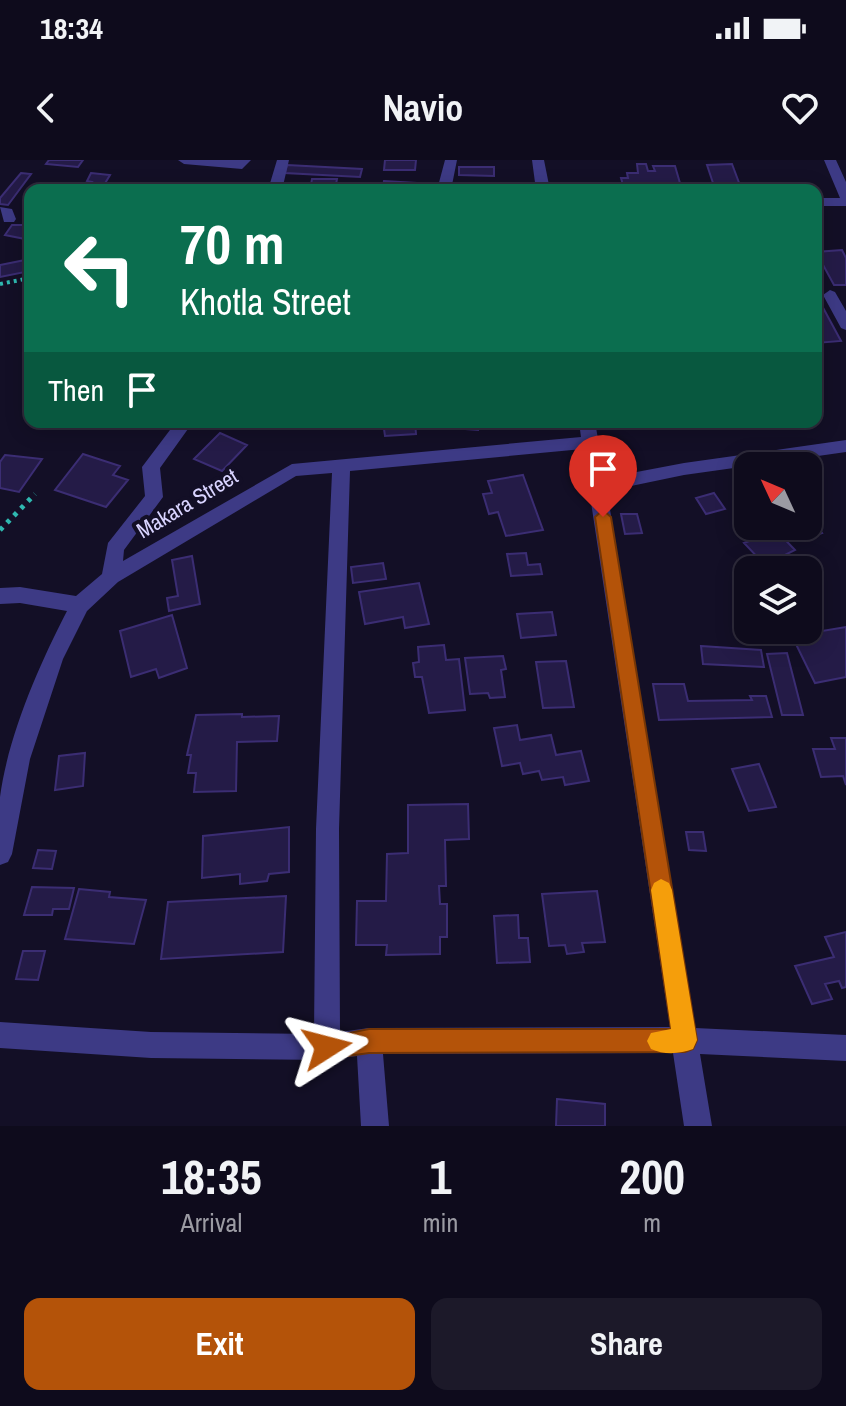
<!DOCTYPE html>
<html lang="en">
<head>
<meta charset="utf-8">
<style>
  body { margin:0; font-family:"Archivo Narrow",sans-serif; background:#1c1929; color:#f1f3f6; height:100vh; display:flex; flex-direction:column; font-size:30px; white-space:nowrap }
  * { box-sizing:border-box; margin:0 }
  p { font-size:26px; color:#9b9ba3 }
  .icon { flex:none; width:44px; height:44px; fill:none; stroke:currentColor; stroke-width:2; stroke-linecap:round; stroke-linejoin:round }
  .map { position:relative; height:966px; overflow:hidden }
  .details { display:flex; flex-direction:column; background:#0e0b1c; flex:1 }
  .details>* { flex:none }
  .guide { position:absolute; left:24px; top:24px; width:798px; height:244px; border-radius:16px; box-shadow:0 4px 20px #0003,0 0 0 2px #2e2b3b; background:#0b6e4f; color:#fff; overflow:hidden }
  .needle { width:52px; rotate:314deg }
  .buttons { position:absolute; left:734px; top:292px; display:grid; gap:16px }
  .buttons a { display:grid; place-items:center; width:88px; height:88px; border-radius:16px; background:#0e0b1c; box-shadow:0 4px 20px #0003,0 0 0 2px #2e2b3b; font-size:40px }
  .pin { position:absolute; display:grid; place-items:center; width:68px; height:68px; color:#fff; margin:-82px -34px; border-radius:50% 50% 50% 0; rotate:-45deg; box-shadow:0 0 8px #0007 }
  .pin .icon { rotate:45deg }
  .me { position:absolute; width:88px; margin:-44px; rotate:81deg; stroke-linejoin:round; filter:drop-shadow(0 0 6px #0008) }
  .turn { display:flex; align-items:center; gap:28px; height:168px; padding:0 24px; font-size:36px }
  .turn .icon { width:104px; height:104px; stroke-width:2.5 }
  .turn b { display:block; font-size:56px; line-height:68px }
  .then { display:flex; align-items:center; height:76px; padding:0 24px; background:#0003; gap:16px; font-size:30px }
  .eta { display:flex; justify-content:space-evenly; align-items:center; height:136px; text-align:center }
  .eta b { font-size:48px; font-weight:700; line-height:56px }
  .cta { display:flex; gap:16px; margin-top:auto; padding:16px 24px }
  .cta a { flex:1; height:92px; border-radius:16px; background:#b45309; color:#fff; font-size:32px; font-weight:700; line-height:92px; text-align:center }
  .cta a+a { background:#1c1929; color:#f1f3f6 }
  .status { display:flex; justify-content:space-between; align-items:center; height:56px; padding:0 40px; background:#0e0b1c; direction:ltr }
  .status svg { height:22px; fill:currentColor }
  header { display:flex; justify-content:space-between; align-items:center; height:104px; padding:0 24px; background:#0e0b1c; font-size:36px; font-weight:700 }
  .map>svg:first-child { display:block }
  .building { fill:#241b47; stroke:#3b2d73; stroke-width:2 }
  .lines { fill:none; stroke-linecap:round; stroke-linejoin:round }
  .path-far1 { stroke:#2fb8b0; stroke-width:4; stroke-dasharray:3 4; stroke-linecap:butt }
  .path { stroke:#2fb8b0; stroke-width:5; stroke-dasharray:4 6; stroke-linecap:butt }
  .minor { fill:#3d3a85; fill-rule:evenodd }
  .route { fill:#b45309; stroke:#753606; stroke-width:2 }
  .slow { fill:#f59e0b }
  .labels { text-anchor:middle; stroke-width:8; stroke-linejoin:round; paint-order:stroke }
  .street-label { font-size:22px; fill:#d9d4ff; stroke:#130f26 }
</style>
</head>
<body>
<div class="status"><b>18:34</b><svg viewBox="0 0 49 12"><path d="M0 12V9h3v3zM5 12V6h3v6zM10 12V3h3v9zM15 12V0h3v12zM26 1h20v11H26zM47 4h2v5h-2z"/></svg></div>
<header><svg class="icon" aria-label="back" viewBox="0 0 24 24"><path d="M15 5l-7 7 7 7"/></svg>Navio<svg class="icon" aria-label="heart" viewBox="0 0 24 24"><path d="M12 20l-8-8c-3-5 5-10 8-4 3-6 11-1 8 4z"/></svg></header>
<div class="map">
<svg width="846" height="966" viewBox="0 0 846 966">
  <rect width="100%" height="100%" fill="#130f26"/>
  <path class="building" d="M49,0H83L78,7L46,4Z
    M385,0H416L415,10H384Z
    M637,4H646L648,11H655L653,6H675L682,30H633L631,25H623L621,18H628L627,13H638Z
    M732,4L741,28L715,29L707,5Z
    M287,5L362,9L360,17L285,13Z
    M459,7H494V16L459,15Z
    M21,13L31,14L8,45L0,44V38Z
    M91,13L110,15L101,30H87L92,22L87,21Z
    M312,19H337L335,30H310Z
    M384,21L433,24L432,30H382Z
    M457,24H517L518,30H457Z
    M12,65H30V80L5,75Z
    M842,90L846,98V125H834L816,92Z
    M30,99V111L0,117V105Z
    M816,142H820L841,181L816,183Z
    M383,262H415L416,274L385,276Z
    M453,262H478V270L452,268Z
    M220,273L247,285L222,311L194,299Z
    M83,294L120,306L113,315L128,320L106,347L55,330Z
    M5,295L42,299L19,332L0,328V302Z
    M523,315L543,370L506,376L498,352L489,354L483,334L492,333L488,321Z
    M714,333L725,349L706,354L696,338Z
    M621,354H637L642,373L625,374Z
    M808,355L822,373L805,379L794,366H808Z
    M748,361V366H772L795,390L765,405L744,383L752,380L739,365Z
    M526,393L528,405L540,404L542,414L511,416L507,394Z
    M192,396L200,444L169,451L167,438L178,436L172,400Z
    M383,403L386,419L353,423L351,407Z
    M419,423L429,464L405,468L403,457L365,464L359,432Z
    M552,452L556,475L521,478L517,454Z
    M172,455L187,508L159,518L156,509L131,517L120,471Z
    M846,467V517L815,523L792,476Z
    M444,485L446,500L459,499L465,550L429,553L422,517H415L413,503L419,502L418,487Z
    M701,486L761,490L764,507L703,504Z
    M787,493L803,555H782L767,494Z
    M503,496L506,509L501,510L505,537L490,538L488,533L470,534L465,498Z
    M566,501L574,547L543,548L536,502Z
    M653,524H684L688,541L752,540L750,536H766L772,557L659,560Z
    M242,554V557L279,556L277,581L237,582L236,631L194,632L196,613H188L191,595H187L196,555Z
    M517,565L520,580L551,575L556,595L581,591L589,621L565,625L563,617L542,620L539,611L523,614L520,603L502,606L494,568Z
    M831,578H846V625L843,616L821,617L813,589H835Z
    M85,593L83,626L55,630L59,596Z
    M759,604L776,647L749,651L732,609Z
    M468,644L469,679L445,680L446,726H439L440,744H447V777H440V794L386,795L387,785H356L357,741H386L387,694L408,693V645Z
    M289,667V712L269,714L267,721L240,724V714L202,718L203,676Z
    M686,672H703L706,691L689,690Z
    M38,690L56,691L52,709L33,708Z
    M32,727L74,728L69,749H53L52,755H24Z
    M79,729L110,732L109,737L146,740L134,784L65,779Z
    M597,731L605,782L582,783L584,792L567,794L565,785L549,786L542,734Z
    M286,736L283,792L161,799L168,742Z
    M518,755L519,778H528L530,802L497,803L494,756Z
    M846,772V827L842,828L839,821L825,824L832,839L812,844L795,806L834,797L825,777Z
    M23,791H45L38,820L16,819Z
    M557,939L605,944V966H556Z"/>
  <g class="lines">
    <path class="path-far1" d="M0,124L30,118"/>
    <path class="path" d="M0,370L35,334"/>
    <path class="minor" d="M178,0H251L242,9L184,4Z
      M277,0H289L282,30H268Z
      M445,0H457L451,30H437Z
      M532,0H544L550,30H536Z
      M824,0H836L846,22V46H816V38H840Z
      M0,47L12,49L16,59L14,62H4Z
      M830,130L835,132L846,151V170L841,168L823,135Z
      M176,262H193L160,308L163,337L124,390L123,401L292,304L581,277L579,262H595L605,318L684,303L846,280V292L684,315L607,331L695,868L846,875V901L700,894L712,966H684L673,893L383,894L389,966H361L357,896L327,900L151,898L0,888V862L151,872L314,874L316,669L332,313L296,316L118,422L87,451L63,499L30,599L12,694L8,702L0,705C0,683 0,659 0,637C8,576 39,505 67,451L20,443L0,444V428L20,427L76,436L102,414L108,383L145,336L142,307ZM583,289L670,867L369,868L340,872L339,669L350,311Z"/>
  </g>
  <path class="route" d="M603,350L611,357L697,880L693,889L685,892L369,893L327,899L318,896L315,887L318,879L369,869H671L595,357Z"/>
  <path class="slow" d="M661,719L669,723L672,730L697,880L693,889C680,894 664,895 651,889L647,881L651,873L671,869L651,730L654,723Z"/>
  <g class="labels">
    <g class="street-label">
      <text transform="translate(187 343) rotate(-31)" y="8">Makara Street</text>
    </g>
  </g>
</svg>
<div class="buttons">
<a><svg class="needle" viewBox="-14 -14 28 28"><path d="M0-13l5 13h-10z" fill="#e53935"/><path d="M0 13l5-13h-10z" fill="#9b9ba3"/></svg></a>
<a><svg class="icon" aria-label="layers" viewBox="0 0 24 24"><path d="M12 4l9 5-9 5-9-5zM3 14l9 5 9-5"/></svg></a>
</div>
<div class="pin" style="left:603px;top:357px;background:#d93025"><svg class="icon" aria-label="arrive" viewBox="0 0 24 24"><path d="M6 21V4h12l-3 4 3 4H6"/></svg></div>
<svg class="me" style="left:327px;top:887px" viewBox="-20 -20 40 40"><path d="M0-17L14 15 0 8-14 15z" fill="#b45309" stroke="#fff" stroke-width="4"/></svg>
<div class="guide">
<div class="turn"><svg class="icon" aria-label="left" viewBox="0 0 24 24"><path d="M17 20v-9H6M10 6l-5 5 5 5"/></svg><div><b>70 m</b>Khotla Street</div></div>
<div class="then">Then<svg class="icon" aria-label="arrive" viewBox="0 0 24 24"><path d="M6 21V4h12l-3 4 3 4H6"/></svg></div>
</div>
</div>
<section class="details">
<div class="eta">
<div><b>18:35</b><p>Arrival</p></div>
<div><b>1</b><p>min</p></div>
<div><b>200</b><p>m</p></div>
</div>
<div class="cta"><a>Exit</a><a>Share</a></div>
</section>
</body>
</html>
